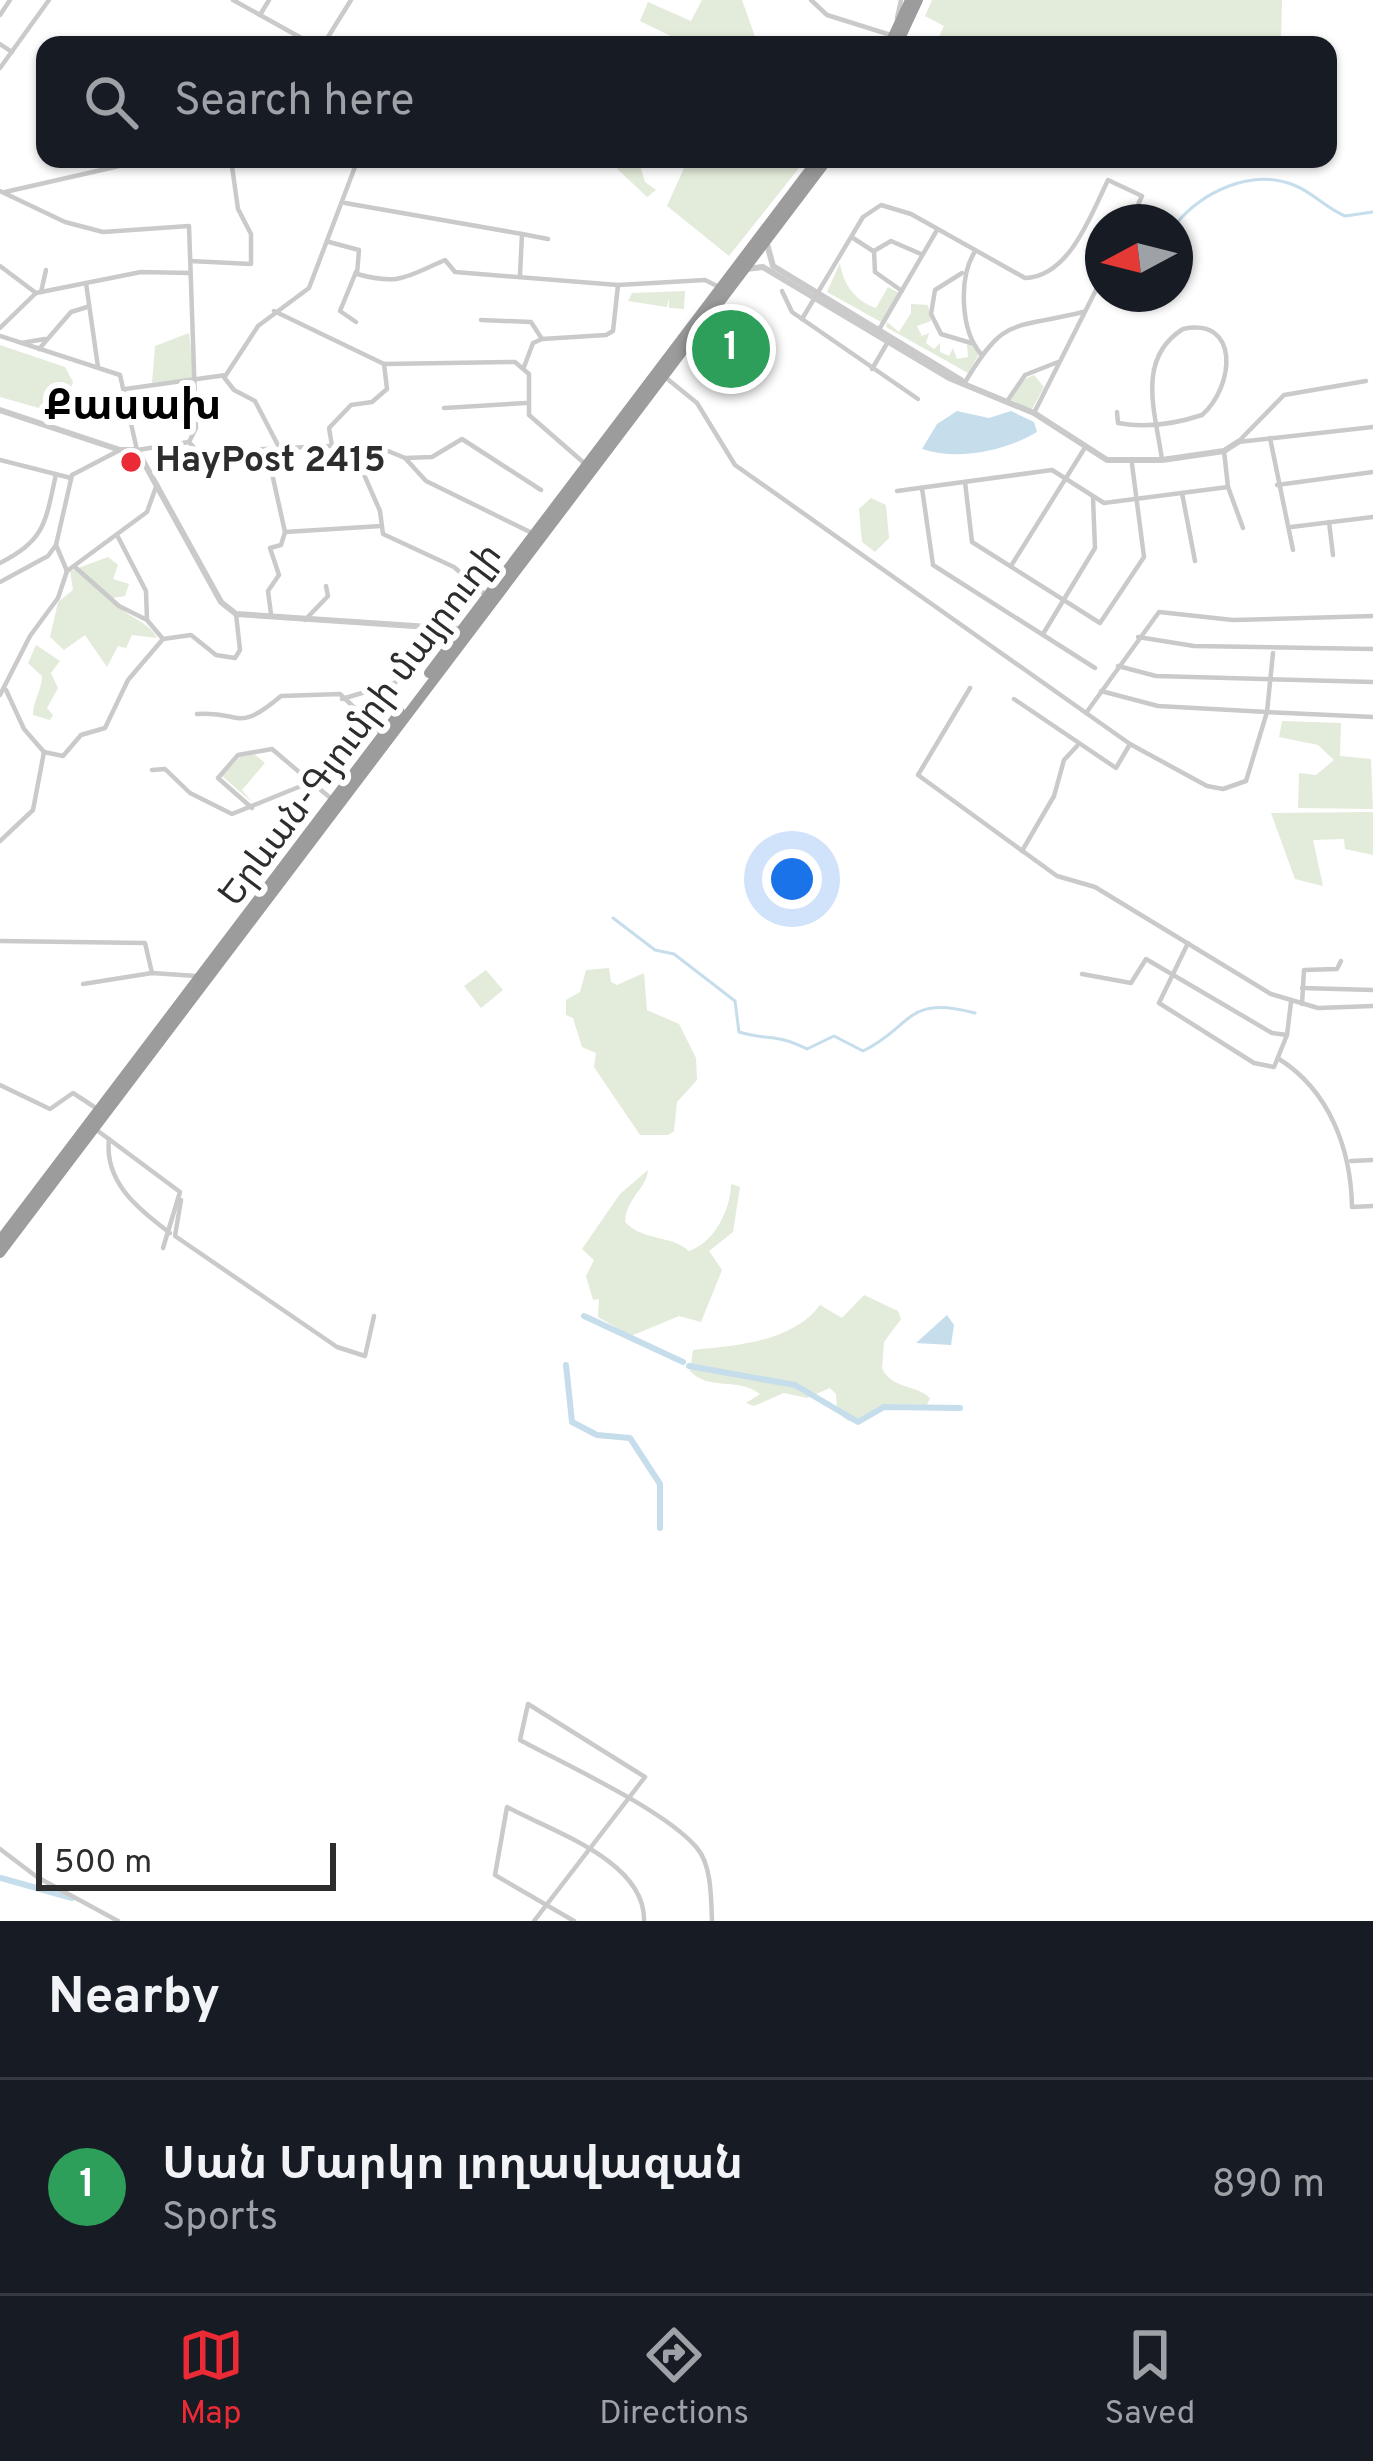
<!DOCTYPE html>
<meta charset="utf-8">
<style>
:root{--surface:#171b24;--page:#20242c;--text:#f1f3f6;--muted:#9ea1a6;--line:#363941;--accent:#ea2a35}
body{margin:0;font-family:Overpass,"Noto Sans Armenian",sans-serif;background:var(--page);color:var(--text)}
.compass{position:absolute;left:1085px;top:204px;width:108px;height:108px;border-radius:50%;background:var(--surface);box-shadow:0 3px 9px #0004;rotate:263deg}
.scale{position:absolute;left:36px;bottom:30px;width:300px;box-sizing:border-box;padding-left:12px;border:6px solid #2d2d2d;border-top:0;font-size:33px;line-height:42px;white-space:nowrap;color:#2d2d2d;-webkit-text-stroke:9px #fff;paint-order:stroke}
.you{position:absolute;left:792px;top:879px;width:42px;height:42px;margin:-30px;border:9px solid #fff;border-radius:50%;background:#1a73e8;box-shadow:0 0 0 18px #1a73e833}
.badge{display:grid;place-items:center;width:78px;height:78px;border-radius:50%;background:var(--accent);color:#fff;font-size:39px;font-weight:700}
.pin{position:absolute;translate:-50% -50%;border:6px solid #fff;box-shadow:0 3px 12px #0006}
.list{margin:0;padding:0;list-style:none}
h2{display:flex;justify-content:space-between;align-items:center;height:156px;margin:0;padding:0 48px;font-size:51px}
h2 small{font-size:39px;font-weight:400;color:var(--muted)}
.list li{display:grid;grid-template-columns:78px 1fr auto;gap:36px;align-items:center;box-sizing:border-box;height:216px;padding:0 48px;border-top:3px solid var(--line)}
.list b{display:block;font-size:45px;white-space:nowrap}
.list p{margin:0;font-size:39px;white-space:nowrap;color:var(--muted)}
.list em{font-size:39px;font-style:normal;color:var(--muted)}
.icon{flex:none;width:66px;height:66px;fill:none;stroke:currentColor;stroke-width:2;stroke-linecap:round;stroke-linejoin:round}
.map{position:relative;flex:none;width:1373px;height:1921px;overflow:hidden}
.search{position:absolute;background:var(--surface);box-shadow:0 3px 9px #0004;left:36px;right:36px;top:36px;height:132px;display:flex;align-items:center;gap:30px;box-sizing:border-box;padding:0 42px;border-radius:24px;color:var(--muted);font-size:45px}
.sheet{height:372px;background:var(--surface)}
nav{display:flex;justify-content:space-around;align-items:center;box-sizing:border-box;height:168px;border-top:3px solid var(--line);background:var(--surface);font-size:33px;color:var(--muted)}
nav a{display:grid;justify-items:center;gap:6px}
nav .on{color:var(--accent)}
.map>svg:first-child{display:block}
.green{fill:#e3ebda}
.water{fill:#c6ddec}
.lines{fill:none;stroke-linecap:round;stroke-linejoin:round}
.stream{stroke:#c6ddec;stroke-width:3}
.canal{stroke:#c6ddec;stroke-width:6}
.minor{stroke:#cacaca;stroke-width:4.5}
.tertiary{stroke:#cacaca;stroke-width:6}
.trunk{stroke:#9c9c9c;stroke-width:10}
.poi-dot{fill:#ea2a35;stroke:#fff;stroke-width:4.5}
.labels{text-anchor:middle;dominant-baseline:central;stroke-width:12;stroke-linejoin:round;paint-order:stroke}
.poi-label{font-size:36px;font-weight:bold;fill:#2d2d2d;stroke:#fff;text-anchor:start}
.street-label{font-size:36px;fill:#2d2d2d;stroke:#fff}
.quarter-label{font-size:42px;font-weight:bold;fill:#000;stroke:#fff}
</style>
<div class="map">
<svg width="1373" height="1921" viewBox="0 0 1373 1921">
<rect width="100%" height="100%" fill="#fff"/>
<g class="green">
<polygon points="702,0 742,0 758,45 689,45 640,21 648,2 691,21"/>
<polygon points="932,0 1282,0 1281,45 956,45 939,37 944,26 925,16"/>
<polygon points="638,159 645,182 656,190 647,197 608,160"/>
<polygon points="688,159 806,159 729,256 667,206"/>
<path d="M840 263C843 284 855 301 876 308L888 287 899 293 881 322 827 292Z"/>
<polygon points="685,291 684,309 669,308 669,298 667,307 628,301 632,293"/>
<polygon points="911,304 928,305 931,321 917,326 922,336 929,333 926,343 934,349 940,343 940,352 949,356 953,348 957,359 968,357 967,344 971,344 979,354 968,373 886,327 887,322 899,332 911,313"/>
<polygon points="189,333 194,378 152,383 155,346"/>
<polygon points="0,345 65,367 73,382 66,402 46,410 0,397"/>
<polygon points="1034,375 1044,387 1032,409 1011,400 1023,380"/>
<polygon points="871,498 886,505 889,538 875,552 862,542 859,509"/>
<path d="M108 557 118 565 113 579 129 584 125 596 113 598C122 618 147 618 157 638L132 635 126 648 118 646 107 667 85 635 64 650 50 637 58 602 73 590 70 571Z"/>
<path d="M36 645 60 661 51 673 58 688 47 708 53 715 50 720 33 715C33 700 42 690 42 676L28 663Z"/>
<polygon points="1282,721 1341,723 1340,756 1371,759 1373,809 1298,808 1299,773 1316,775 1334,760 1318,745 1279,737"/>
<polygon points="253,753 265,763 242,790 252,802 222,776 241,756"/>
<polygon points="1373,812 1373,855 1345,849 1344,839 1313,840 1323,886 1295,879 1271,813"/>
<polygon points="609,968 611,982 617,985 644,973 647,1010 679,1024 696,1058 697,1080 677,1102 674,1131 668,1135 640,1135 594,1067 596,1053 582,1047 573,1018 566,1015 566,1000 580,992 586,970"/>
<polygon points="486,970 503,990 481,1008 464,986"/>
<path d="M648 1170C646 1190 627 1196 625 1222 645 1242 669 1234 689 1251 714 1243 731 1209 731 1184L740 1187 733 1232 709 1251 722 1270 701 1322 679 1316 631 1336 598 1317 599 1299 593 1300 586 1276 594 1260 582 1249 620 1194Z"/>
<path d="M864 1295 898 1311 901 1319 884 1342 882 1368C891 1389 915 1384 930 1398L927 1405 884 1404 865 1419 848 1421 837 1412 836 1394 830 1388 807 1398 784 1393 754 1406 746 1403 760 1394C739 1377 708 1391 690 1371L693 1350C735 1346 793 1342 820 1305L842 1318Z"/>
</g>
<g class="water">
<path d="M957 411 989 418 1011 411 1034 422 1037 432C1005 451 958 461 922 449L937 424Z"/>
<polygon points="947,1315 954,1325 951,1345 916,1343"/>
</g>
<g class="lines">
<g class="stream">
<path d="M1175 225C1202 192 1252 167 1296 186 1313 193 1326 208 1345 216L1373 212"/>
<path d="M613 918 655 950 674 954 735 1001 739 1032C769 1041 775 1033 807 1049L834 1036 863 1051C913 1027 905 994 975 1013"/>
</g>
<g class="canal">
<polyline points="584,1316 683,1362"/>
<polyline points="566,1365 572,1422 597,1435 630,1438 660,1484 660,1528"/>
<polyline points="689,1366 795,1385 858,1422 884,1407 960,1408"/>
<polyline points="1,1878 72,1898"/>
</g>
<g class="minor">
<polyline points="233,0 314,45"/>
<polyline points="811,0 827,15 894,36"/>
<polyline points="0,15 10,0"/>
<polyline points="260,15 269,0"/>
<polyline points="897,18 901,0"/>
<polyline points="0,44 12,52"/>
<polyline points="323,45 351,0"/>
<polyline points="0,68 49,0"/>
<polyline points="0,191 65,222 103,232 189,226 196,428 189,442"/>
<polyline points="5,192 150,159"/>
<polyline points="345,203 522,234 520,275"/>
<polyline points="522,234 548,239"/>
<polyline points="853,238 873,251"/>
<path d="M329 242 359 250 357 274C400 286 408 276 445 260L455 272 618 285 705 280 721 288"/>
<path d="M974 253C959 278 960 330 981 354"/>
<polyline points="190,261 251,264 251,234 238,209 231,159"/>
<polyline points="0,266 36,293"/>
<polyline points="356,272 340,311 356,322"/>
<polyline points="962,273 935,290 931,314 941,334 971,343"/>
<polyline points="86,283 98,367"/>
<polyline points="782,291 792,312 918,399"/>
<polyline points="902,291 875,272 874,251 891,241 921,254"/>
<polyline points="41,292 46,270"/>
<polyline points="36,293 141,272 190,273"/>
<polyline points="274,311 384,364 515,362 529,374 529,415 583,462"/>
<path d="M802 319 863 217 881 205 911 214 1025 278C1069 277 1091 215 1108 180L1142 196 1130 222"/>
<polyline points="481,320 531,322 542,339 606,335 613,331 618,285"/>
<polyline points="0,328 36,293"/>
<polyline points="880,328 937,230"/>
<polyline points="0,336 120,375 137,450 189,442 198,452 351,445 380,511 383,534 454,567 488,597"/>
<polyline points="21,343 45,339"/>
<polyline points="39,349 71,312 87,307"/>
<polyline points="524,367 533,343 542,339"/>
<polyline points="872,369 889,340"/>
<polyline points="223,376 234,390 255,401 280,449"/>
<polyline points="665,377 697,403 735,465 1130,744 1207,786 1223,789 1246,781 1267,712 1373,717"/>
<path d="M964 384C1005 315 1010 330 1083 312"/>
<polyline points="125,389 226,375 258,326 309,288 358,159"/>
<polyline points="1008,400 1025,375 1058,362"/>
<polyline points="444,408 526,403"/>
<path d="M1117 412 1118 423C1145 428 1175 424 1202 415 1234 387 1241 317 1183 329 1135 359 1156 414 1162 460"/>
<polyline points="1034,413 1103,276"/>
<polyline points="1270,438 1293,550"/>
<polyline points="1238,442 1284,395 1366,381"/>
<polyline points="1238,442 1373,427"/>
<polyline points="352,445 371,444 405,458 426,481 530,532"/>
<polyline points="332,446 329,428 351,405 372,402 387,389 384,364"/>
<polyline points="267,451 285,532 281,545 270,548 279,575 268,591 271,614"/>
<polyline points="1224,451 1228,487 1243,528"/>
<polyline points="405,458 432,457 462,439 541,490"/>
<polyline points="0,460 71,478"/>
<polyline points="965,482 972,542 1100,623 1144,557 1132,464"/>
<polyline points="1277,485 1373,472"/>
<polyline points="922,488 933,565 1095,668"/>
<polyline points="897,491 1052,470 1104,503 1228,487"/>
<polyline points="1182,493 1195,561"/>
<polyline points="1329,522 1333,555"/>
<polyline points="1291,527 1373,517"/>
<polyline points="285,532 381,526"/>
<polyline points="118,537 146,591 147,620 163,639 191,635 216,655 235,658 240,650 236,614"/>
<path d="M0 563C44 540 45 526 56 474"/>
<polyline points="1011,566 1086,446"/>
<polyline points="75,567 119,606 147,620"/>
<polyline points="67,571 56,545 72,475 120,450"/>
<polyline points="67,571 147,512 157,484"/>
<polyline points="0,582 48,556 56,545"/>
<polyline points="305,620 328,596 326,586"/>
<polyline points="1043,634 1095,548 1093,498"/>
<polyline points="1138,637 1194,646 1373,649"/>
<polyline points="1118,666 1156,676 1373,682"/>
<polyline points="970,688 918,775 1057,876 1095,887 1271,994 1318,1008 1373,1006"/>
<polyline points="6,690 24,729 44,752 63,756 81,735 105,728 128,680 163,639"/>
<polyline points="1101,691 1158,706 1267,712 1273,653"/>
<polyline points="0,695 30,636 58,598 67,571"/>
<polyline points="342,699 395,683 432,631"/>
<polyline points="1014,699 1116,768 1130,744"/>
<polyline points="1086,713 1159,612 1233,620 1373,616"/>
<path d="M197 714C242 710 235 735 281 696L340 694 381 733"/>
<polyline points="152,770 165,769 190,793 232,814 311,782 333,800"/>
<polyline points="252,808 218,778 238,755 272,749 311,782"/>
<polyline points="0,841 33,810 44,752"/>
<polyline points="1022,851 1054,796 1064,760 1077,746"/>
<polyline points="0,941 145,943 152,973"/>
<polyline points="1188,943 1159,1003 1254,1063 1274,1067 1287,1035 1291,1002"/>
<polyline points="1082,974 1131,983 1146,959 1272,1033 1287,1035"/>
<polyline points="83,984 152,973 196,976"/>
<polyline points="1302,988 1373,990"/>
<polyline points="1302,1004 1304,970 1337,969 1341,961"/>
<path d="M1279 1059C1330 1091 1351 1150 1352 1207L1373 1206"/>
<polyline points="0,1085 50,1109 73,1093 99,1110"/>
<polyline points="94,1128 180,1192 163,1248"/>
<path d="M109 1139C104 1182 138 1209 170 1233"/>
<polyline points="1351,1161 1373,1160"/>
<polyline points="181,1200 175,1236 337,1347 365,1356 374,1316"/>
<polyline points="0,1849 37,1877 118,1921"/>
<path d="M534 1921 645 1777 528 1704 520 1740C566 1765 665 1810 697 1848 712 1866 711 1899 712 1921"/>
<path d="M574 1921 495 1875 507 1807C551 1831 646 1861 644 1921"/>
</g>
<g class="tertiary">
<polyline points="767,244 773,266 961,380"/>
<polyline points="746,269 763,267 949,378 1034,413 1107,460 1162,460 1224,451 1238,442"/>
<polyline points="0,410 120,450 137,450 221,602 236,614 459,629"/>
</g>
<g class="trunk">
<polyline points="889,45 910,0"/>
<polyline points="897,45 918,0"/>
<polyline points="429,673 818,159"/>
<polyline points="0,1240 400,712"/>
<polyline points="0,1253 828,159"/>
</g>
</g>
<circle class="poi-dot" cx="131" cy="462" r="12"/>
<g class="labels">
<g class="poi-label">
<text x="155" y="462">HayPost 2415</text>
</g>
<g class="street-label">
<text transform="translate(362 726) rotate(-53)">Երևան-Գյումրի մայրուղի</text>
</g>
<g class="quarter-label">
<text x="133" y="408">Քասախ</text>
</g>
</g>
</svg>
<svg class="compass" viewBox="-18 -18 36 36"><path d="M0-13l5 13h-10z" fill="#e53935"/><path d="M0 13l5-13h-10z" fill="#9ea1a6"/></svg>
<div class="scale">500 m</div>
<div class="you"></div>
<div class="pin badge" style="left:731px;top:349px;background:#2e9e5b">1</div>
<div class="search"><svg class="icon" aria-label="search" viewBox="0 0 24 24"><circle cx="10" cy="10" r="6"/><path d="M15 15l6 6"/></svg>Search here</div>
</div>
<section class="sheet">
<h2>Nearby<small></small></h2>
<ul class="list">
<li><span class="badge" style="background:#2e9e5b">1</span><div><b>Սան Մարկո լողավազան</b><p>Sports</p></div><em>890 m</em></li>
</ul>
</section>
<nav>
<a class="on"><svg class="icon" aria-label="map" viewBox="0 0 24 24"><path d="M3 6l6-2 6 2 6-2v14l-6 2-6-2-6 2zM9 4v14M15 6v14"/></svg>Map</a>
<a><svg class="icon" aria-label="directions" viewBox="0 0 24 24"><path d="M12 3l9 9-9 9-9-9zM9 14v-3h6M13 9l2 2-2 2"/></svg>Directions</a>
<a><svg class="icon" aria-label="saved" viewBox="0 0 24 24"><path d="M7 4h10v16l-5-4-5 4z"/></svg>Saved</a>
</nav>
